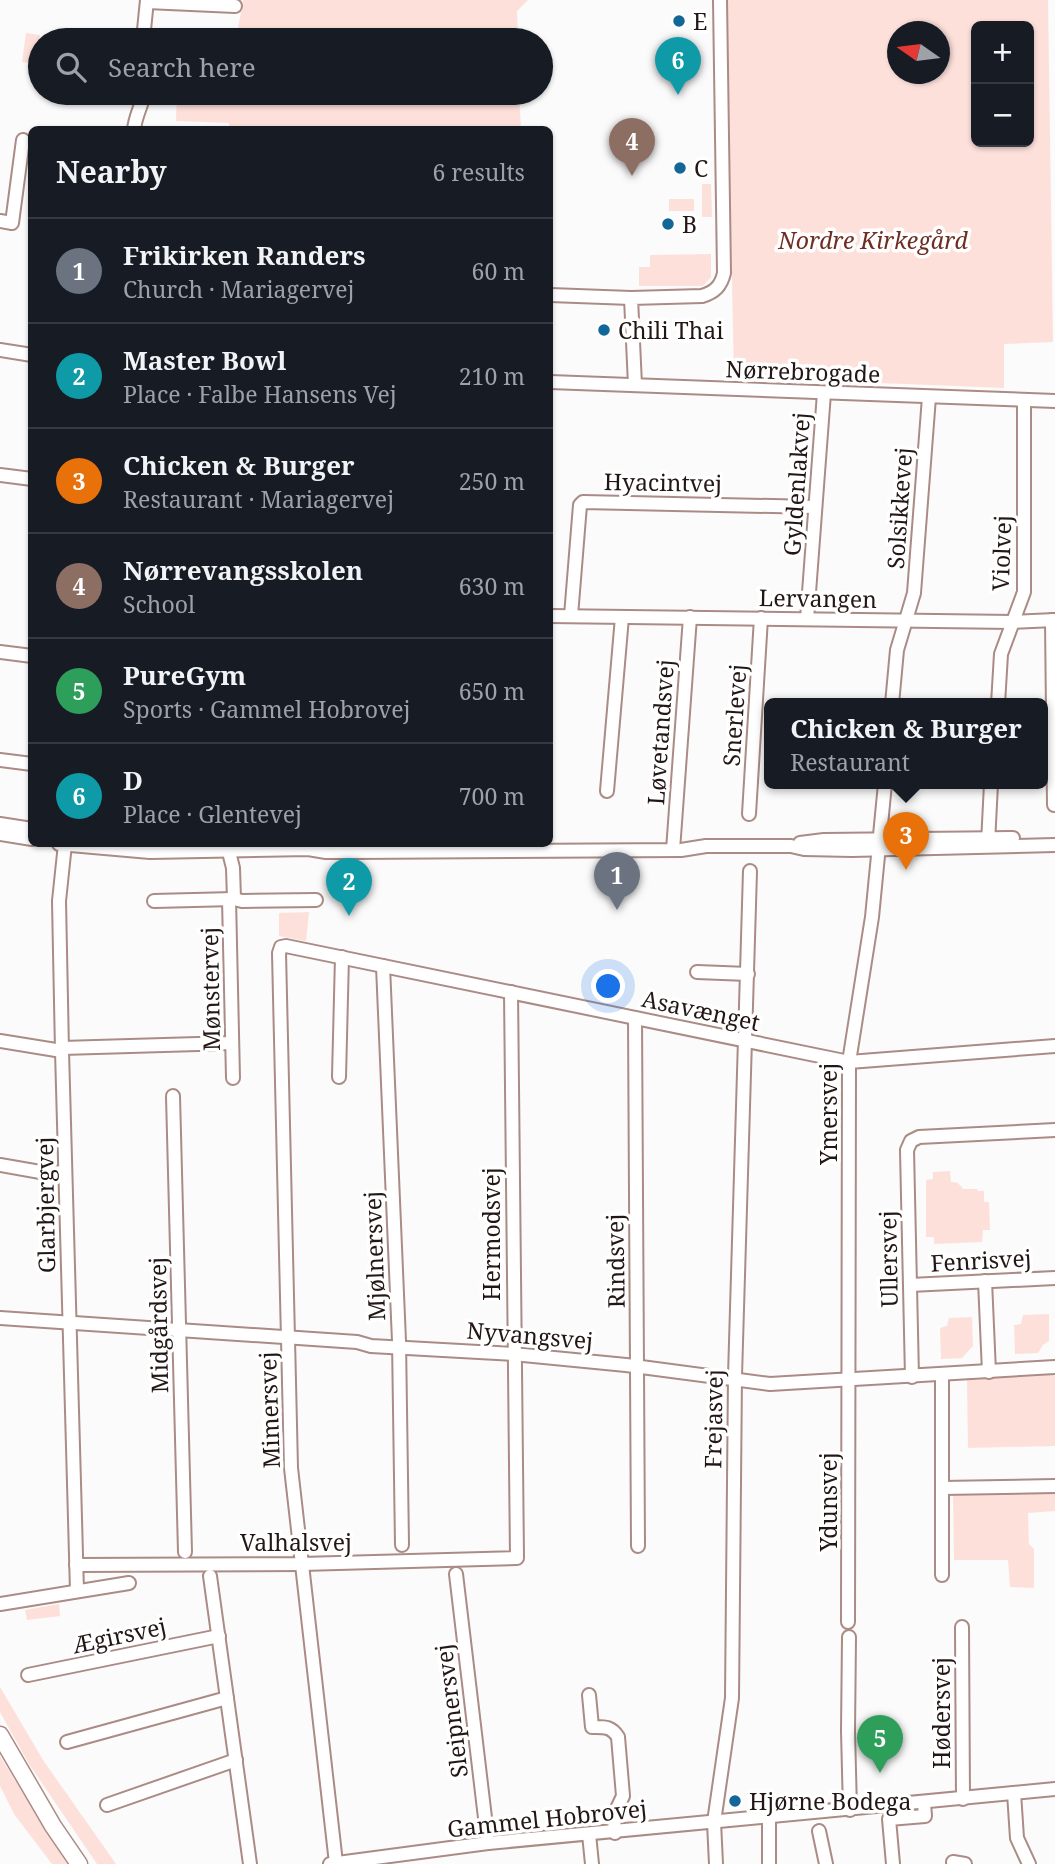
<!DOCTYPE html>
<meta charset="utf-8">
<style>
:root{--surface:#171b24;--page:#20242c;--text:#f1f3f6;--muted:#9ea1a6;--line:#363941;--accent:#ea580c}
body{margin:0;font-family:"Noto Serif",serif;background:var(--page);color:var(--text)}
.controls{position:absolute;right:21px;top:21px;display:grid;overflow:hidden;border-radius:10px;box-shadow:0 2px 5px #0004}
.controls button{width:63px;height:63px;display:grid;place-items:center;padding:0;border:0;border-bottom:2px solid var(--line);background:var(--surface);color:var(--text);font:35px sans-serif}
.compass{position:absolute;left:887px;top:21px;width:63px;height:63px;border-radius:50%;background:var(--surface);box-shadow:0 2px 5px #0004;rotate:284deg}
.you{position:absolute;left:609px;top:987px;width:24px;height:24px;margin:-18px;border:5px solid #fff;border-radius:50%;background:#1a73e8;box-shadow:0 0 0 10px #1a73e833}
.badge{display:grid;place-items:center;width:46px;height:46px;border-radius:50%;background:var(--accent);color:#fff;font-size:23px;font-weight:700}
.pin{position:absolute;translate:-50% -58px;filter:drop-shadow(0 2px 4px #0008)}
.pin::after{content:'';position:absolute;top:37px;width:24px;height:21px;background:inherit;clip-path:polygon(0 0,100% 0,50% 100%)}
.popup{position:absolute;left:764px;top:698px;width:284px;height:91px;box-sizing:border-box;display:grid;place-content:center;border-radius:10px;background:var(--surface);filter:drop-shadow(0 2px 5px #0005);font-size:23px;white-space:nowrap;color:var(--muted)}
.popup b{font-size:26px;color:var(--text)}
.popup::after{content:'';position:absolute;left:50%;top:100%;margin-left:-14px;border:14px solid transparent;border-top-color:var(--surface)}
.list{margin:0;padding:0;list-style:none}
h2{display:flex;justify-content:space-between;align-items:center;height:91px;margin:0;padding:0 28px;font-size:30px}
h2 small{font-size:23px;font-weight:400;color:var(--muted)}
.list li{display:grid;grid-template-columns:46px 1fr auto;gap:21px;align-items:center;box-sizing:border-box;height:105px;padding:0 28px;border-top:2px solid var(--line)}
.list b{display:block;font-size:26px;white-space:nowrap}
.list p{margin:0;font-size:23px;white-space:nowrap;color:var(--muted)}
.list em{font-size:23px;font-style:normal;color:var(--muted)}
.icon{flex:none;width:38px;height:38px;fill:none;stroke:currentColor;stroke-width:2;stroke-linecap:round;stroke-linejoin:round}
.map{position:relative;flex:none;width:1055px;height:1864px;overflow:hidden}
.search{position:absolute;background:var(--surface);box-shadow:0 2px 5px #0004;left:28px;top:28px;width:525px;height:77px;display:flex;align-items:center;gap:18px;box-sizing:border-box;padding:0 24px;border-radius:38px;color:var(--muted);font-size:26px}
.panel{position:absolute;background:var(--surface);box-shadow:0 2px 5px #0004;left:28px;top:126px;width:525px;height:721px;border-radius:10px}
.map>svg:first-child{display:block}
.green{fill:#fee0db;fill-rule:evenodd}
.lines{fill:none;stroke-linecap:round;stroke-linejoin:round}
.minor-casing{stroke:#ab8b85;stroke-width:16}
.major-casing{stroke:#ab8b85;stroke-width:19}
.minor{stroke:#fff;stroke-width:12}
.major{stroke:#fff;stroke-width:16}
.poi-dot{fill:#126798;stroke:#fff;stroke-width:2.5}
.labels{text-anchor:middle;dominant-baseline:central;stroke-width:7;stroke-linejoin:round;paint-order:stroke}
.poi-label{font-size:23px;fill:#231715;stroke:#fff;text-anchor:start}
.park-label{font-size:23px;font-style:italic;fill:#6f2e24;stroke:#fff}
.street-label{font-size:23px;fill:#231715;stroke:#fff}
</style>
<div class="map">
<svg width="1055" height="1864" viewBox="0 0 1055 1864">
<rect width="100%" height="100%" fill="#fafbfa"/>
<g class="green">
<polygon points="243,0 528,0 517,11 518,40 236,40"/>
<path d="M726 0H1048L1053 342 1004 344V388L734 377ZM976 26H1029V142H976ZM898 32H940V74H898Z"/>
<polygon points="26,33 40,35 36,64 22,62"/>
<polygon points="177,93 519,93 521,129 229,129 229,123 176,121"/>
<polygon points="702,184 711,184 712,217 702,217"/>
<rect x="669" y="199" width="25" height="12"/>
<polygon points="711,254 711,277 703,286 639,286 639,267 650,267 650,255"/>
<polygon points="309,912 306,941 279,936 279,913"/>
<polygon points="950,1171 951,1182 958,1183 963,1189 977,1189 978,1191 984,1191 984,1202 989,1202 990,1230 983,1230 982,1242 934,1244 934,1237 926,1237 926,1180 933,1179 933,1172"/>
<polygon points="1049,1314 1049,1341 1043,1345 1038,1353 1015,1354 1014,1325 1021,1324 1023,1315"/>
<polygon points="972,1317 973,1346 962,1358 941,1359 940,1328 947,1326 949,1318"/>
<polygon points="1053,1374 1055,1376 1055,1446 968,1448 967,1380"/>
<polygon points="1055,1490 1055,1511 1028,1513 1029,1544 1034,1549 1034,1588 1010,1587 1008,1560 954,1560 953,1492"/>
<polygon points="59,1604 60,1616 27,1620 25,1610"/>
<polygon points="0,1687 43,1760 116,1864 97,1864 29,1764 0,1712"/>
<polygon points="0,1756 67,1864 52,1864 14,1814 0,1786"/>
</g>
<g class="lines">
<defs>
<g id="minor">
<polyline points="147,2 235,6"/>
<polyline points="143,40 147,0"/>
<path d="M134 130C135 116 142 106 144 93"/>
<polyline points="0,221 12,223 23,140"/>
<polyline points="550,295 631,298"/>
<polyline points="0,350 32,355"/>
<polyline points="550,382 1055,401"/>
<path d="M635 385 631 298 702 296C715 292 721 286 724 273L720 0"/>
<polyline points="0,475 32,479"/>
<polyline points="550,616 1013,622 1055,620"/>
<polyline points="571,616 580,505 583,502 815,507"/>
<polyline points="807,619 824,393"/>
<polyline points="1052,620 1054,805"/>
<polyline points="0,652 32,656"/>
<polyline points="892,704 897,650 914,593 929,397"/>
<polyline points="998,704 1001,654 1024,592 1024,401"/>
<polyline points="0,760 32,764"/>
<polyline points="607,791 622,617"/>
<polyline points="749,814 761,618"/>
<polyline points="0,824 32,829"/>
<polyline points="0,834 32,839"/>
<polyline points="800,843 824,840 1013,838"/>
<polyline points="988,843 991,784"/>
<polyline points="59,844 150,852 308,849 326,852 352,852 681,850 706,846 791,846 804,849 852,850 1055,845"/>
<polyline points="65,844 59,901 62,1051 77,1591"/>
<polyline points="177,844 199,847"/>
<polyline points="673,850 690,617"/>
<polyline points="230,856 233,868 234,899"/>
<polyline points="229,899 233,1078"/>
<polyline points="154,901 234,899 242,901 316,900"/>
<polyline points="383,966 399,1341 402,1545"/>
<polyline points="697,972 748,974"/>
<polyline points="635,1018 638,1546"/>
<polyline points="0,1041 62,1051"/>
<polyline points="62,1048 232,1043"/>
<polyline points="339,1077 342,957"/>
<polyline points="173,1096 185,1552"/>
<polyline points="0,1165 46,1173 65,1172"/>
<polyline points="985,1281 989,1372"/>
<polyline points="910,1285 1055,1278"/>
<polyline points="0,1318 357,1342 371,1346 513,1354 626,1365 770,1384 1055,1367"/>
<polyline points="942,1375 942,1575"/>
<polyline points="912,1377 907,1150 911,1141 919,1137 1055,1130"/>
<polyline points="942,1488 1055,1486"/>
<polyline points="76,1565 302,1564 517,1558 511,992"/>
<polyline points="456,1574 488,1843"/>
<polyline points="210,1576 250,1864"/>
<polyline points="0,1604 129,1583"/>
<polyline points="848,1622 849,1062 872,917 885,784"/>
<polyline points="962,1627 963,1799"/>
<polyline points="849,1637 848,1731 850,1810"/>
<polyline points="28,1675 219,1636"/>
<path d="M589 1695 592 1727C604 1727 611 1726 618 1737L623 1796 614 1815 615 1833"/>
<polyline points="67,1742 227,1698"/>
<polyline points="1014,1793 1017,1838 1029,1864"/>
<polyline points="107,1805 236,1760"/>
<polyline points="819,1831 826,1864"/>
<polyline points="589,1834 592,1864"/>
<polyline points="953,1862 965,1864"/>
<polyline points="336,1863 291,1468 279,953 281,947 286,946 849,1062 1055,1046"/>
<polyline points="330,1864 488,1843 1055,1789"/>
<polyline points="716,1864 714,1822 732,1698 735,1376 750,871"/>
<polyline points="769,1864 769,1817"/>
<polyline points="893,1864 889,1819 925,1816 924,1803"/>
</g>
<polyline id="major" points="0,1735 53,1826 79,1864"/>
</defs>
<use href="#minor" class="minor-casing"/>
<use href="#major" class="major-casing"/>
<use href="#minor" class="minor"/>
<use href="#major" class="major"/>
</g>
<g class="poi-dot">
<circle cx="679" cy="21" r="7"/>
<circle cx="680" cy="168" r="7"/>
<circle cx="668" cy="224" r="7"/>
<circle cx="604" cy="330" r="7"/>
<circle cx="735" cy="1801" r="7"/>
</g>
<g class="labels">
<g class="poi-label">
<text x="693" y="21">E</text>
<text x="694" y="168">C</text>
<text x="682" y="224">B</text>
<text x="618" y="330">Chili Thai</text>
<text x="749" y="1801">Hjørne Bodega</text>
</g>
<g class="park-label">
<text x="873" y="240">Nordre Kirkegård</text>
</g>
<g class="street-label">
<text transform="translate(803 371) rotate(2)">Nørrebrogade</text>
<text transform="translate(663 482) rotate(1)">Hyacintvej</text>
<text transform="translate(796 484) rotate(-86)">Gyldenlakvej</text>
<text transform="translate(899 508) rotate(-86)">Solsikkevej</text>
<text transform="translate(1001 553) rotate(-88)">Violvej</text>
<text transform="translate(818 598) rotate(1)">Lervangen</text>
<text transform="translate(734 715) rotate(-86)">Snerlevej</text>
<text transform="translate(660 732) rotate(-86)">Løvetandsvej</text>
<text transform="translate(210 989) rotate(-91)">Mønstervej</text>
<text transform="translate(701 1010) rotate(12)">Asavænget</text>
<text transform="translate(828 1114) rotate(-90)">Ymersvej</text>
<text transform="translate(45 1205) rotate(-91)">Glarbjergvej</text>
<text transform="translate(491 1234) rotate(-90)">Hermodsvej</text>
<text transform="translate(374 1256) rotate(-92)">Mjølnersvej</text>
<text transform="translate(888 1259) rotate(-91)">Ullersvej</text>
<text transform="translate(981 1260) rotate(-3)">Fenrisvej</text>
<text transform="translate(615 1261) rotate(-91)">Rindsvej</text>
<text transform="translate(158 1325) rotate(-91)">Midgårdsvej</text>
<text transform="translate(530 1335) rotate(5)">Nyvangsvej</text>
<text transform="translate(269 1410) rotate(-92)">Mimersvej</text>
<text transform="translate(713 1419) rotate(-89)">Frejasvej</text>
<text transform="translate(828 1502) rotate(-90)">Ydunsvej</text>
<text x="296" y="1542">Valhalsvej</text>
<text transform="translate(119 1635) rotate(-12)">Ægirsvej</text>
<text transform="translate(451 1711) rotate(-97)">Sleipnersvej</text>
<text transform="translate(941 1713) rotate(-90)">Hødersvej</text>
<text transform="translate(547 1818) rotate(-6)">Gammel Hobrovej</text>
</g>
</g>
</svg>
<div class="controls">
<button>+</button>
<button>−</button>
</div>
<svg class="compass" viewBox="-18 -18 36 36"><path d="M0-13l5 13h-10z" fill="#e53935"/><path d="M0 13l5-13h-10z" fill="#9ea1a6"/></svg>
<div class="you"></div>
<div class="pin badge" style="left:617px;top:910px;background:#6b7280">1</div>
<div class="pin badge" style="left:349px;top:916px;background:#0f9aa8">2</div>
<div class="pin badge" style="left:906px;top:870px;background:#e8710a">3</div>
<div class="popup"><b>Chicken &amp; Burger</b>Restaurant</div>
<div class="pin badge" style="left:632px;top:176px;background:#8d6e63">4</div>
<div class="pin badge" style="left:880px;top:1773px;background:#2e9e5b">5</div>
<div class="pin badge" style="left:678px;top:95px;background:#0f9aa8">6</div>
<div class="search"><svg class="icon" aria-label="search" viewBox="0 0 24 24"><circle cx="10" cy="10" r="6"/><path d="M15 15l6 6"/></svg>Search here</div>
<section class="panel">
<h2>Nearby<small>6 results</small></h2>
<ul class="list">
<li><span class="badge" style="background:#6b7280">1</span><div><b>Frikirken Randers</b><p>Church · Mariagervej</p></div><em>60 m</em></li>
<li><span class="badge" style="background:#0f9aa8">2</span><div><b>Master Bowl</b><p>Place · Falbe Hansens Vej</p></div><em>210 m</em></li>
<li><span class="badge" style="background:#e8710a">3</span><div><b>Chicken &amp; Burger</b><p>Restaurant · Mariagervej</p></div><em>250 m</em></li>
<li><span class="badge" style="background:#8d6e63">4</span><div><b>Nørrevangsskolen</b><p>School</p></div><em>630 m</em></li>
<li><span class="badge" style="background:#2e9e5b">5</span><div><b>PureGym</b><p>Sports · Gammel Hobrovej</p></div><em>650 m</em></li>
<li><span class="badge" style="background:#0f9aa8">6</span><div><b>D</b><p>Place · Glentevej</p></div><em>700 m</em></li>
</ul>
</section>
</div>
